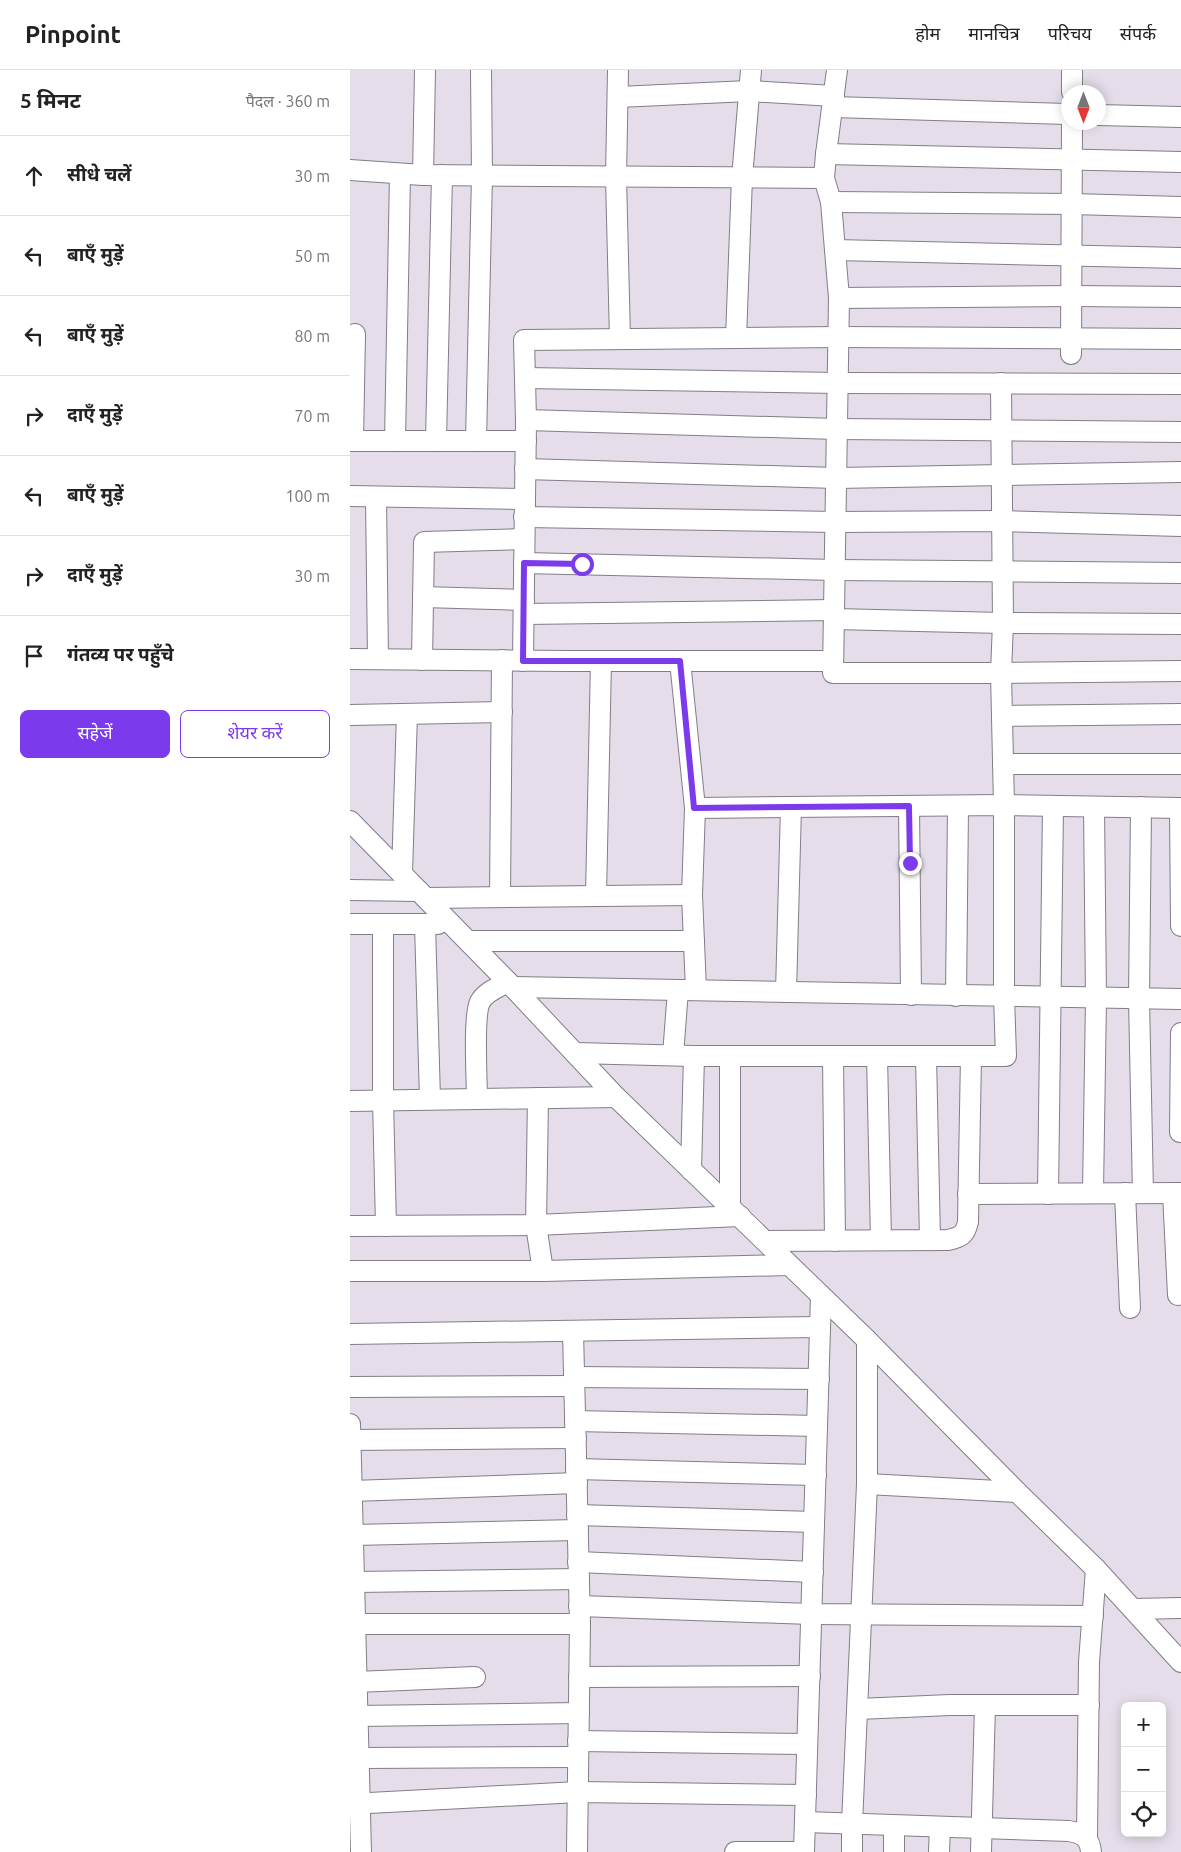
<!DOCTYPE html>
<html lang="hi">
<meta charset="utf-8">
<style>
:root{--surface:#fff;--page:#f2f2f2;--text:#222;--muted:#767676;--line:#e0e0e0;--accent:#7c3aed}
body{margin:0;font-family:Ubuntu,"Noto Sans Devanagari",sans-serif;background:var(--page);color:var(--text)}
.controls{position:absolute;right:15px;bottom:15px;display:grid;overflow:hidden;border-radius:8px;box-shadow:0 2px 12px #0003}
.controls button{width:45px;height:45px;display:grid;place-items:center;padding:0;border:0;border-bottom:1px solid var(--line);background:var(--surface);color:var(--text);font:25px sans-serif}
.compass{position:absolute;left:711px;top:15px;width:45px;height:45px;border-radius:50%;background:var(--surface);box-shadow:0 2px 12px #0003;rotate:180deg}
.stop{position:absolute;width:15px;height:15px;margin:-11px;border:4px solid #7c3aed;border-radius:50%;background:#fff}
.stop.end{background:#7c3aed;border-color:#fff;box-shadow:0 1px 5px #0008}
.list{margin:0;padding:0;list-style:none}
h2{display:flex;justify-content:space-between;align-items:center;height:65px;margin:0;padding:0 20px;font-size:21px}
h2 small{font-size:16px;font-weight:400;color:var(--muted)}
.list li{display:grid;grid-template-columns:32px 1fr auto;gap:15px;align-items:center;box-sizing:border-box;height:80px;padding:0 20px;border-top:1px solid var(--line)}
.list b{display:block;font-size:19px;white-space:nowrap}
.list em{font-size:16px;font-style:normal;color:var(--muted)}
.actions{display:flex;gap:10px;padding:15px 20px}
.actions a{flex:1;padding:11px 0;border:1px solid var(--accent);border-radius:8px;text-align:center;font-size:18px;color:var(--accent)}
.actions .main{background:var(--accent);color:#fff}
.icon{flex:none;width:28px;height:28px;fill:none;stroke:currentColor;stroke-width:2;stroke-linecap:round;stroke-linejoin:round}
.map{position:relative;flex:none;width:831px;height:1782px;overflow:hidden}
header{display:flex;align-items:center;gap:30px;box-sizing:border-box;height:70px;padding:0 25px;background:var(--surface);border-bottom:1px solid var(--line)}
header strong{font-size:24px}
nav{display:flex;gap:28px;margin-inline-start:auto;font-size:18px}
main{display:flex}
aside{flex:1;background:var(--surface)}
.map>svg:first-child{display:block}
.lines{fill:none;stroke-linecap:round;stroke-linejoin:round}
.minor-casing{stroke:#837d87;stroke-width:22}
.minor{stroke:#fff;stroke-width:20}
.route{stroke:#7c3aed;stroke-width:6}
</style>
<header>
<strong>Pinpoint</strong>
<nav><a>होम</a><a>मानचित्र</a><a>परिचय</a><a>संपर्क</a></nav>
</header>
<main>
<aside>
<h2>5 मिनट<small>पैदल · 360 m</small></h2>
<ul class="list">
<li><svg class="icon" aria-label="ahead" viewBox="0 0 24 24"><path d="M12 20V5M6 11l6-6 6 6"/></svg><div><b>सीधे चलें</b></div><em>30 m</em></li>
<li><svg class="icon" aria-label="left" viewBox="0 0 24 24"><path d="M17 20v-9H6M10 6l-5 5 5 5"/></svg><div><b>बाएँ मुड़ें</b></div><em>50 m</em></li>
<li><svg class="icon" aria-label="left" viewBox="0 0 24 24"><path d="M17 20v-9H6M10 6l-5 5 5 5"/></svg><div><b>बाएँ मुड़ें</b></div><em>80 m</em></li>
<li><svg class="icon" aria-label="right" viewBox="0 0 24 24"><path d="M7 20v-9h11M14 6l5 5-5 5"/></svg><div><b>दाएँ मुड़ें</b></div><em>70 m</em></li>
<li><svg class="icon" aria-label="left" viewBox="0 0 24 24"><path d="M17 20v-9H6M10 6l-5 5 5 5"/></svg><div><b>बाएँ मुड़ें</b></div><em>100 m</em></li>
<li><svg class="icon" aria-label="right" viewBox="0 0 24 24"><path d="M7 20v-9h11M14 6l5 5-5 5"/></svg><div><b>दाएँ मुड़ें</b></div><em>30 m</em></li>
<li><svg class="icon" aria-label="arrive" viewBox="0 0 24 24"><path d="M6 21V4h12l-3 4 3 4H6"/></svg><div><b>गंतव्य पर पहुँचे</b></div></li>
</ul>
<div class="actions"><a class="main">सहेजें</a><a>शेयर करें</a></div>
</aside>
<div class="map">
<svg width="831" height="1782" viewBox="0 0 831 1782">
<rect width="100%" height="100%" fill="#e5deea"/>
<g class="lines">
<defs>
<g id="minor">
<polyline points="268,0 266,107 270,269"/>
<polyline points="487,0 476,84 474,108 481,132 489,228 483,603 651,603 831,601"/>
<polyline points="722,0 722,22"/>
<polyline points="268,27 399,21 484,26"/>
<polyline points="483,37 718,44"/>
<polyline points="748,45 831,47"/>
<polyline points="476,84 831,92"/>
<polyline points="0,100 73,105 474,108"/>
<polyline points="73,105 75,0"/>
<polyline points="481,132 722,134 831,137"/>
<polyline points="485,180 831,188"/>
<polyline points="489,228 722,226 831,227"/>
<polyline points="386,268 392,108 401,0"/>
<polyline points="721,284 722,52"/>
<polyline points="175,308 488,313 831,314"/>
<polyline points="176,350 487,359 831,362"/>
<polyline points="0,371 176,371"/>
<polyline points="3,371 5,264"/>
<polyline points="45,371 50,104"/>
<polyline points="86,371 92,105"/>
<polyline points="126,371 132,106 131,0"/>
<polyline points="175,399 486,408 831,402"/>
<polyline points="0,426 174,429"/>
<polyline points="26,427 28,589"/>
<polyline points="174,447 486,452 652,451 831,456"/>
<polyline points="174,493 485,500 831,503"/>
<polyline points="73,527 174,530"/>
<polyline points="174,544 484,540"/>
<polyline points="484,549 653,553 831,554"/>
<polyline points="0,589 217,591 483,591"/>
<polyline points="72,590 74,472 174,469"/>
<polyline points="173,591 176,350 174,270 489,267 831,269"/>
<polyline points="330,591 345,738 342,825 346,920"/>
<polyline points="0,645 152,642"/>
<polyline points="652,646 831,644"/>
<polyline points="653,694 831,694"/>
<polyline points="559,736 561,925"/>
<polyline points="791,737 789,929 793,1123"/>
<polyline points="345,738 654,735 831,738"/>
<polyline points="830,738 831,856"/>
<polyline points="0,751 158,912 266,1027 517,1270 667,1422 746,1499 831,1592"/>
<polyline points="52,803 57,644"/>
<polyline points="0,820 69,821"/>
<polyline points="246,826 251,591"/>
<polyline points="150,827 152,590"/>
<polyline points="76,828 342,825"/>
<polyline points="0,854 88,854"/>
<polyline points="33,854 33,1030 36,1156"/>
<polyline points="75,854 80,1029"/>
<polyline points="119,871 344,871"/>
<polyline points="163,917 831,929"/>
<polyline points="436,922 441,737"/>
<polyline points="606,926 608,736"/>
<polyline points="225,983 344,986 656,986 654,926 654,735 651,603 653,553 651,313"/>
<polyline points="323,985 328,920"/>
<polyline points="483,986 485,1171"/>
<polyline points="527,986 531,1170"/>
<polyline points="576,986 580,1170"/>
<polyline points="188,1028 186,1155 193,1201"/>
<path d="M127 1029C127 1010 123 946 130 932 135 922 149 917 158 912"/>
<polyline points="0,1031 266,1027"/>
<polyline points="830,1062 831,963"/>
<polyline points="341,1100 344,986"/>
<polyline points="743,1122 746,928 744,737"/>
<polyline points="775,1123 780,1238"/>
<polyline points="823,1123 828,1225"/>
<polyline points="618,1124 831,1123"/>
<polyline points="698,1124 703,736"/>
<polyline points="380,1137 380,986"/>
<polyline points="0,1156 186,1155 390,1146"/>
<path d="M415 1171 598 1170C611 1167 615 1165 618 1152L621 986"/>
<polyline points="0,1201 193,1201 439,1195"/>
<polyline points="223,1261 230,1554 227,1782"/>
<polyline points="0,1264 470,1257"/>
<polyline points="224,1307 469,1309"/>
<polyline points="0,1317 224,1316"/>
<polyline points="225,1351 467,1356"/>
<polyline points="0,1354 11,1782"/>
<polyline points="0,1370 226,1368"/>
<polyline points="226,1399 466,1405"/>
<polyline points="517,1414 667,1422"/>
<polyline points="2,1421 227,1413"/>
<polyline points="227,1445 464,1452"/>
<polyline points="3,1465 228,1460"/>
<polyline points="228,1492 463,1502"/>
<polyline points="4,1512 229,1509"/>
<polyline points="229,1536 461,1544 743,1546"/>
<polyline points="783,1539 831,1538"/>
<polyline points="5,1554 230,1554"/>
<polyline points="229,1607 460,1606"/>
<polyline points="6,1612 125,1607"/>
<polyline points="508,1639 600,1635 739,1635"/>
<polyline points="7,1646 229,1643"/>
<polyline points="228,1671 457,1674"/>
<polyline points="8,1688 228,1687"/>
<polyline points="0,1734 228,1722 456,1725"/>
<path d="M455 1752 719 1761C732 1763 740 1768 741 1782"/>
<polyline points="737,1768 739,1592 746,1499"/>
<polyline points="385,1782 454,1782"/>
<polyline points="454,1782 471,1226"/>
<polyline points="502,1782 502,1754 517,1414 517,1270"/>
<polyline points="544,1782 544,1756"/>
<polyline points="589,1782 590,1757"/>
<polyline points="631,1782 635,1635"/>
</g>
</defs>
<use href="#minor" class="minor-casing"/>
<use href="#minor" class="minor"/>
</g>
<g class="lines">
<polyline class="route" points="232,494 174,493 173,591 330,591 344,738 559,736 560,793"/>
</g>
</svg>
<div class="controls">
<button>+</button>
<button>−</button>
<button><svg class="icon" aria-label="locate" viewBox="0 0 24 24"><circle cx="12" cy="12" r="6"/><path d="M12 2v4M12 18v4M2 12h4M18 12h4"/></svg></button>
</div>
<svg class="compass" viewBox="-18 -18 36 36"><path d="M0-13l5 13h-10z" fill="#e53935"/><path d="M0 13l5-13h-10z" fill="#767676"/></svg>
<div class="stop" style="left:232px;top:494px"></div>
<div class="stop end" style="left:560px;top:793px"></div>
</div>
</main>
